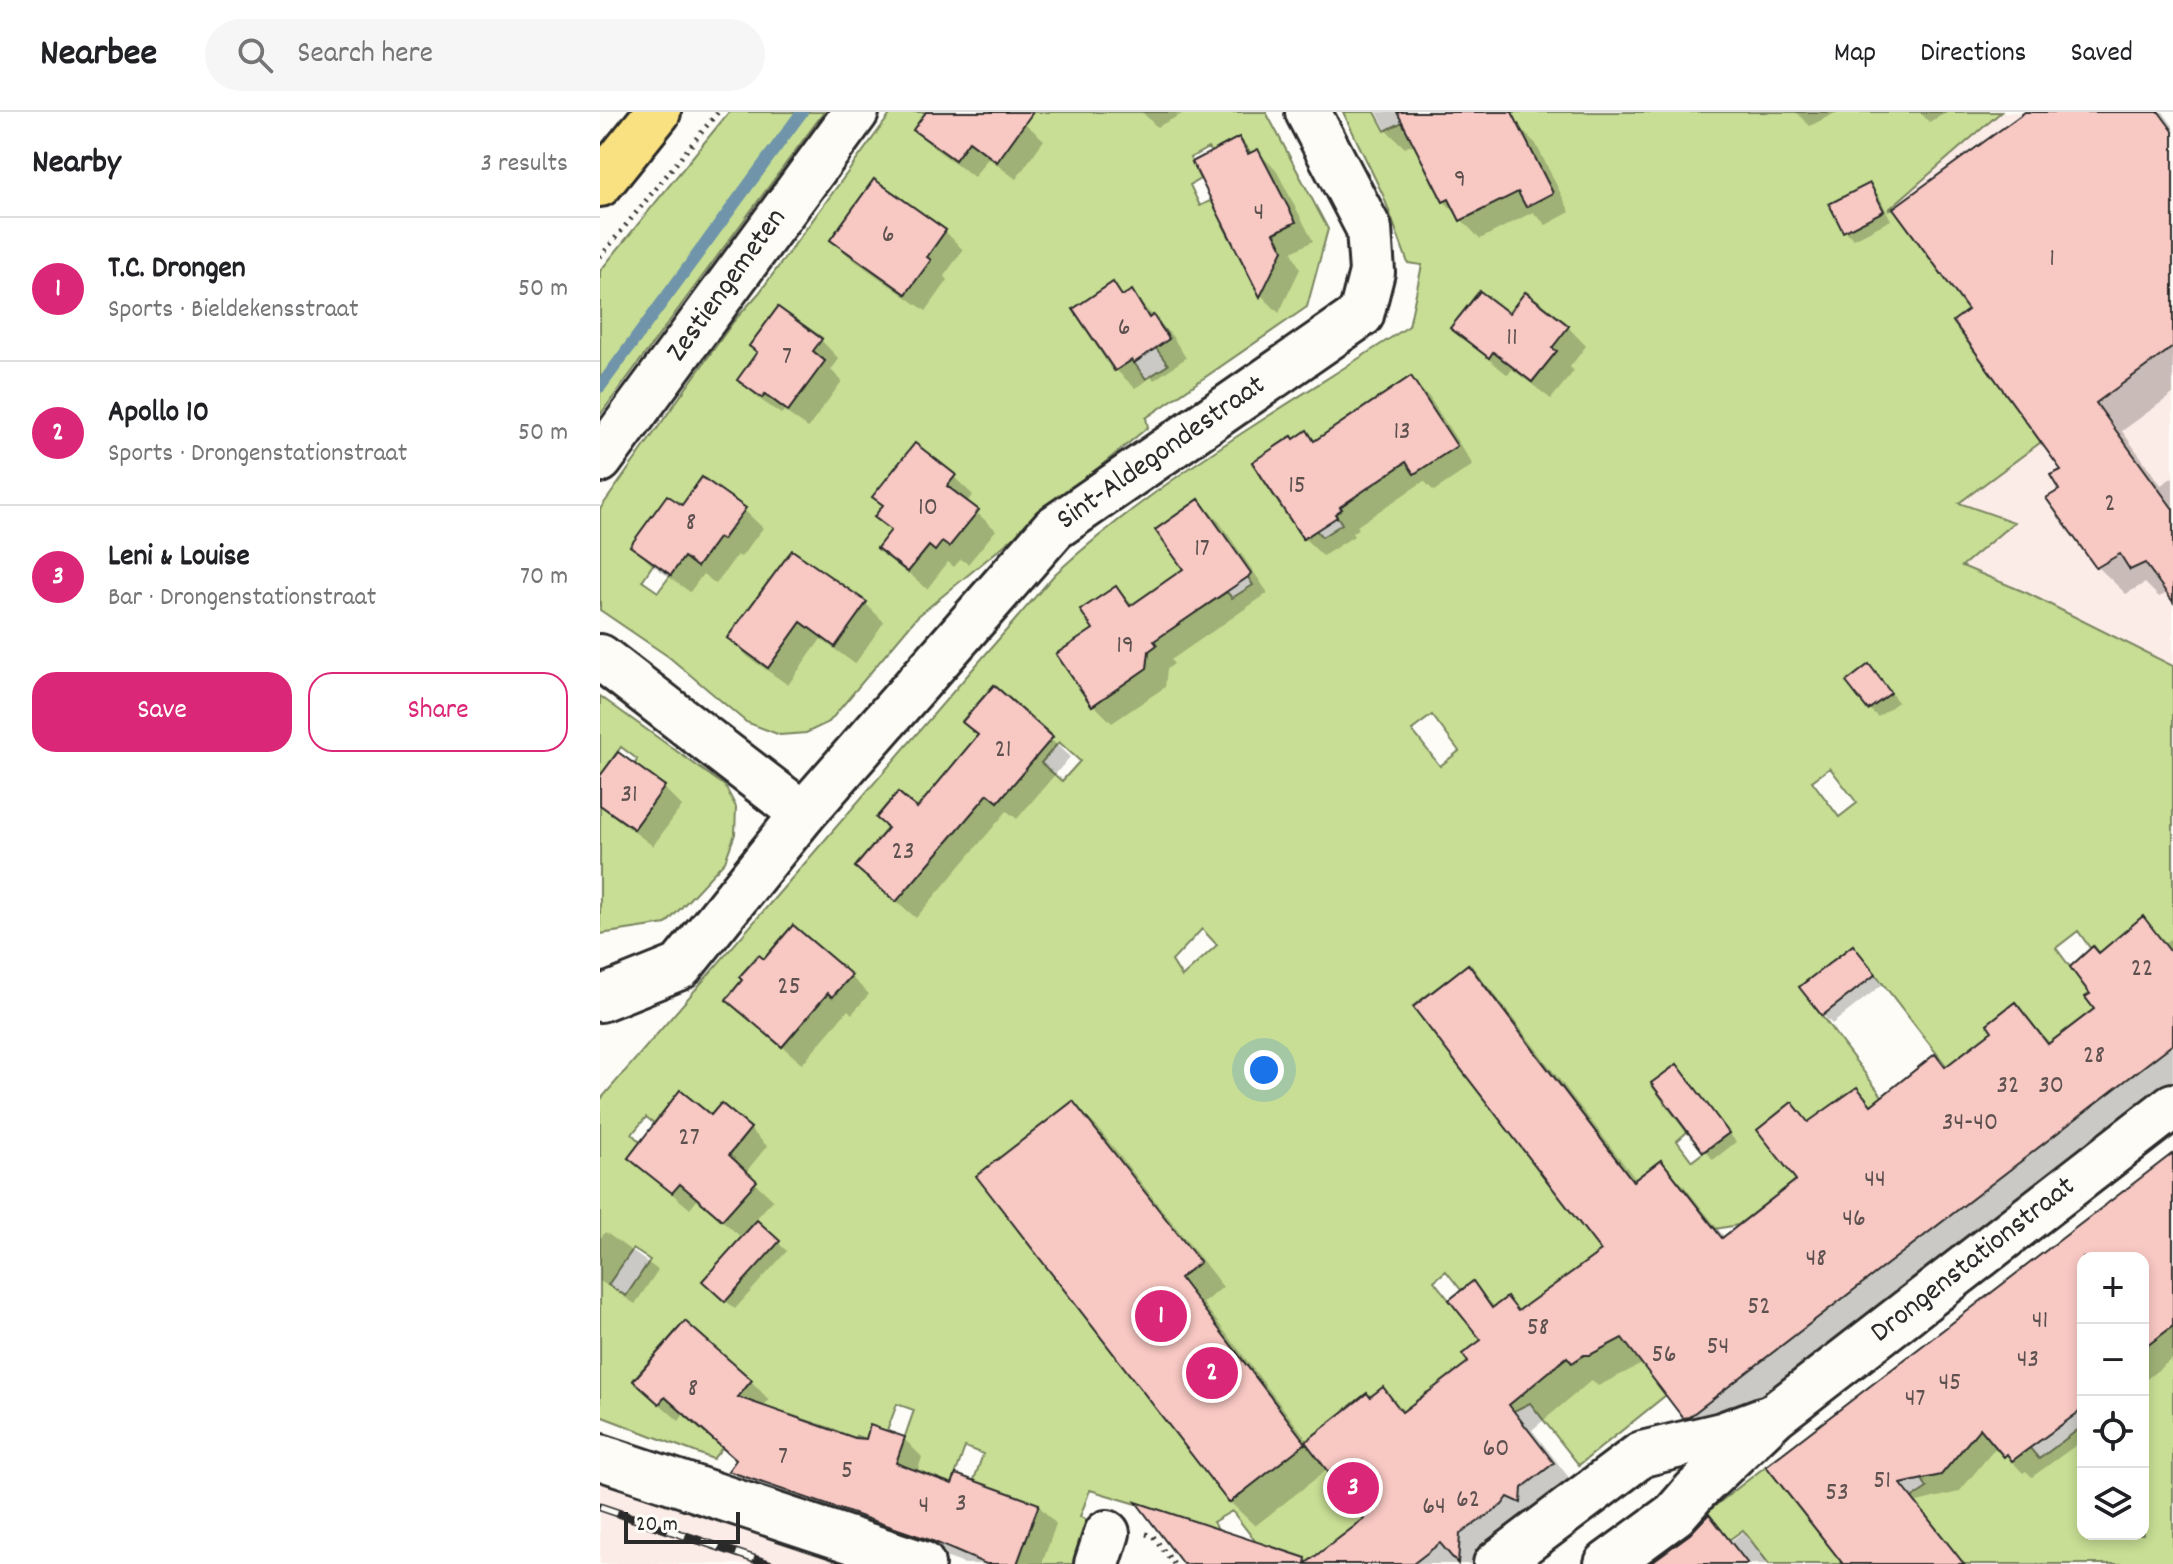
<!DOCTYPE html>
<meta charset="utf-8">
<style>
:root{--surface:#fff;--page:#f6f6f6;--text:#202124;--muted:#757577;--line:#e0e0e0;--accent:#db2777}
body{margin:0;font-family:Dekko,sans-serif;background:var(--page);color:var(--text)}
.controls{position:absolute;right:24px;bottom:24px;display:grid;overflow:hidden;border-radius:16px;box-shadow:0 4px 12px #0003}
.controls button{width:72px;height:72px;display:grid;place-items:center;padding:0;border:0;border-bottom:2px solid var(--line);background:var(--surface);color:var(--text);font:40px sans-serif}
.scale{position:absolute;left:24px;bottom:20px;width:116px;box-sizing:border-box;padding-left:8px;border:4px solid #2b2b2b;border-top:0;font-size:22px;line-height:28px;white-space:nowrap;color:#2b2b2b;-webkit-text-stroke:6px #fdfcf7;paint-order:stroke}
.you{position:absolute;left:664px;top:958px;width:28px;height:28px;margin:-20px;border:6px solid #fff;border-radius:50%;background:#1a73e8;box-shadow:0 0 0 12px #1a73e833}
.badge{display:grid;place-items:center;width:52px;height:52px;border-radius:50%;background:var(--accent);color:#fff;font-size:26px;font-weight:700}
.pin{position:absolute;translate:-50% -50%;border:4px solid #fff;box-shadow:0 2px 8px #0006}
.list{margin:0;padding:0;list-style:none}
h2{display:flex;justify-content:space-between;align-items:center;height:104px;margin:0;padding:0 32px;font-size:34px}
h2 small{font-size:26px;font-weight:400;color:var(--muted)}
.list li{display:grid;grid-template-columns:52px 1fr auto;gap:24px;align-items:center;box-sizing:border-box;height:144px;padding:0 32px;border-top:2px solid var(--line)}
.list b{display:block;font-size:30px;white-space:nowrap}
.list p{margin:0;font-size:26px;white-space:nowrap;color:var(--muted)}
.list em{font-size:26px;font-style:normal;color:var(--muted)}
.actions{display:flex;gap:16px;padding:24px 32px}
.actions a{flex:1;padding:18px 0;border:2px solid var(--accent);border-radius:24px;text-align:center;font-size:28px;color:var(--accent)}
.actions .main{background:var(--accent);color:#fff}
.icon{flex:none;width:44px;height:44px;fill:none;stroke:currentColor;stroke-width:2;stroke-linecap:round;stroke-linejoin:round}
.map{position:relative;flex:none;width:1573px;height:1452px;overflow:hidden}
header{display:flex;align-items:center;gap:48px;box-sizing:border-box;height:112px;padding:0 40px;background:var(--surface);border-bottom:2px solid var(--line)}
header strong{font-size:38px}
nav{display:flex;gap:44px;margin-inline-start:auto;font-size:28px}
.search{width:560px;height:72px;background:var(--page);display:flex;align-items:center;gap:20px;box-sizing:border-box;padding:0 28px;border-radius:44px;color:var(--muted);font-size:30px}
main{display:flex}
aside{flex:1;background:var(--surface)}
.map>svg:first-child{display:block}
.built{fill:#fcece7}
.green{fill:#c7de94;stroke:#798460;stroke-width:2;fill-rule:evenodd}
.shadow{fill:#0003}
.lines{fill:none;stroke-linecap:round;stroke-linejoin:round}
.stream{stroke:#6f94aa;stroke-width:12}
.building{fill:#f8c8c3;stroke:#2b2b2b;stroke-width:2}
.minor-casing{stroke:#2b2b2b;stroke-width:50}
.highway-casing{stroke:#2b2b2b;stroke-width:50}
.path{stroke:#2b2b2b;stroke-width:5;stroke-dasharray:2 6;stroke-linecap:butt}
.minor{stroke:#fdfcf7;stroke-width:44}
.highway{stroke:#f9e181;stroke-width:44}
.rail-casing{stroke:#2b2b2b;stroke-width:9}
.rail{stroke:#fdfcf7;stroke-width:6;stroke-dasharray:18;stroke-linecap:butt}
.labels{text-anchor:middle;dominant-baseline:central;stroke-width:6;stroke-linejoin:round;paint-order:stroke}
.number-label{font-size:26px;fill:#5e5251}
.street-label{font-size:30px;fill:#2b2b2b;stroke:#fdfcf7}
</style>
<header>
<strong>Nearbee</strong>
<div class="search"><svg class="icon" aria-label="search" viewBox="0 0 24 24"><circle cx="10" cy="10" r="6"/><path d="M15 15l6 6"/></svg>Search here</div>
<nav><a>Map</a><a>Directions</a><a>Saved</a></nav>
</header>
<main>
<aside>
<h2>Nearby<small>3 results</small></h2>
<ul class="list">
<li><span class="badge">1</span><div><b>T.C. Drongen</b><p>Sports · Bieldekensstraat</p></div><em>50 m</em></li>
<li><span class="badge">2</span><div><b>Apollo 10</b><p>Sports · Drongenstationstraat</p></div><em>50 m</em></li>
<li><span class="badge">3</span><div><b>Leni &amp; Louise</b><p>Bar · Drongenstationstraat</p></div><em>70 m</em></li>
</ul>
<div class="actions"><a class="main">Save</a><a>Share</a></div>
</aside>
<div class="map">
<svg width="1573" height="1452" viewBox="0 0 1573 1452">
<rect width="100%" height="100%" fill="#fdfcf7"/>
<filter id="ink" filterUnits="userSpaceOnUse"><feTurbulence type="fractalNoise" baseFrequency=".0125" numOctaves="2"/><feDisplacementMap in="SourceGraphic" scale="16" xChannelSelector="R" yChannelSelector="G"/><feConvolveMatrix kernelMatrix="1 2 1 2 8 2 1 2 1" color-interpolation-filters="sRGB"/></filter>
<g filter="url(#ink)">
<g class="built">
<polygon points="1401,0 1556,0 1573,23 1573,554 1427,481 1362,453 1413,411 1315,378 1209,165"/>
<polygon points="0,1371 153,1421 242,1452 0,1452"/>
</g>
<g class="green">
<polygon points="129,0 224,0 0,303 0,159"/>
<path d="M292 0H326L313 18 355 48 369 29 397 50 415 0H666L728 117 707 195 546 306 548 315 317 505 229 610 206 621 180 623 146 610 69 545 0 498V397L133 210 159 181ZM639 25 696 110 675 121 683 138 654 172 623 113 629 109 618 85 600 94 590 73 600 67 590 46 608 36 611 40ZM274 67 346 118 327 145 330 148 306 182 230 128ZM512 171 522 184 532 178 549 206 554 203 569 226 556 236 568 253 546 267 532 248 514 259 473 197ZM178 195 222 226 213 239 225 249 188 299 165 282 157 240 149 234ZM355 364 347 374 378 398 349 435 342 430 329 434 307 460 277 436 291 418 274 405 283 393 273 385ZM102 365 145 396 123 428 118 426 98 454 84 445 58 480 42 469 54 451 30 434 82 393ZM195 440 219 457 220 464 263 496 235 534 201 510 168 556 127 526 188 443Z"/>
<path d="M743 0H775L785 19 822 0H1401L1288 98 1293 96 1368 198 1353 210 1441 330 1359 391 1414 410 1362 454 1427 481 1573 554V843L1517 865 1494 834 1490 836 1478 819 1456 836 1490 882 1485 885 1494 897 1448 932 1415 890 1387 912 1404 935 1388 1008 1253 833 1200 875 1318 1032 1322 1059 1257 975 1240 987 1180 1047 1196 1068 1138 1113 1115 1117 1061 1048 1033 1069 869 852 813 894 1007 1147 1049 1261 1066 1283 979 1353 930 1291 914 1299 827 1280 814 1291 817 1441 732 1433 704 1452H673L632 1399 613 1410 646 1452 567 1401 490 1378 480 1405 490 1409 475 1452H417L438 1392 394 1376 367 1388 383 1342 365 1335 352 1372 317 1358 292 1362 314 1298 297 1292 287 1319 270 1314 266 1327 256 1324 253 1331 235 1318 190 1303 182 1324 136 1319 113 1347 0 1304V988L455 462C560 365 689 293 809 214L822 153 808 151 783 83ZM917 11 953 81 926 95 907 58 871 77 881 99 860 109 849 87 843 90 826 57ZM879 179 909 201 926 180 969 214 952 236 956 239 932 270 893 240 851 216ZM810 265 806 350 785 364 748 306ZM691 324 742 397 735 401 742 412 722 425 716 418 703 427 652 351ZM599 387 650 461 647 464 653 473 632 486 627 480 601 497 583 457 556 417ZM516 474 556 532 549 539 547 556 492 594 456 542 466 535 488 539 502 529 481 498ZM394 573 453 624 398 690 353 653 378 623 362 609ZM832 603 859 639 840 654 812 618ZM459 630 480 649 462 669 441 651ZM1230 656 1257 691 1239 705 1212 669ZM298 680 351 725 296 789 255 755 288 716 276 706ZM193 813 252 863 233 885 228 881 182 935 126 887 142 868 139 865 158 843 164 847ZM602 817 617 833 582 865 572 849ZM1077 952 1129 1021 1092 1049 1077 1029 1087 1020 1051 972ZM80 979 111 1003 121 992 151 1016 129 1043 137 1050 121 1071 96 1052 28 1046 40 1030 32 1022 46 1005 54 1011ZM33 1137 50 1148 26 1184 8 1173ZM846 1159 861 1178 873 1170 892 1196 918 1199 958 1170 1005 1225 971 1250 967 1245 864 1207 834 1169ZM77 1218 119 1254 127 1246 152 1268 105 1321 65 1285 59 1291 33 1268Z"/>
<polygon points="0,584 125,674 136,695 135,722 125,749 66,812 0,822 0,693 34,717 65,674 35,653 37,647 21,635 0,664"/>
<polygon points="1573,1193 1573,1452 1340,1452 1312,1386 1327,1376 1322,1367 1376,1311 1403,1344 1424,1329 1439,1347 1483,1314 1483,1422 1543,1422 1543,1237"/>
<polygon points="1166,1354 1243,1452 1169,1452 1143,1418 1129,1428 1107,1400"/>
</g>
<g class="shadow">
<polygon points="328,0 412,0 444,28 416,67 388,46 374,65 334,36 315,18"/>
<polygon points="542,0 586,0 557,15"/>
<polygon points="777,0 897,0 917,13 936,32 970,100 946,113 933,100 880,127 844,89 815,31 805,36 786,18"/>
<polygon points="1196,0 1237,0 1210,14"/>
<polygon points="1320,0 1348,0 1329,10"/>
<polygon points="1428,0 1563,0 1573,14 1573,282 1522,319 1561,373 1573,365 1573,482 1571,479 1559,485 1545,471 1526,482 1498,455 1462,378 1464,358 1370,199"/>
<polygon points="639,27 653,42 658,40 676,58 713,129 692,140 700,157 679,201 662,184 594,50"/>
<polygon points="1269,74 1278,82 1291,108 1254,127 1245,119"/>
<polygon points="345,119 363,138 344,164 348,168 326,199 251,146 232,128"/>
<polygon points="512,173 525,185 531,181 572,224 586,246 554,268 552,265 535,276 516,258"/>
<polygon points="909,204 968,215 986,234 970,255 974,259 951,287 912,257 908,263 872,234 853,216"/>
<polygon points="221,228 239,247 231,258 242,269 208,316 184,299 181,302 158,286 140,267 159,241"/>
<polygon points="810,267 829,285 873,353 834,379 824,369 757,414 759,416 752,421 754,424 723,444 704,426 694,329 707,321 715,330"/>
<polygon points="354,365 373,383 366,391 396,418 368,452 361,447 354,455 348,450 327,477 280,436 292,420 276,405"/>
<polygon points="599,389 618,408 668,481 571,548 574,552 567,557 565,575 512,611 494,593 459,542 496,517 516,476 534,494 586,458"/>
<polygon points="82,396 144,398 163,416 141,445 137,443 116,472 103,462 90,480 51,452 32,434"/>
<polygon points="193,440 266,492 284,510 255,552 221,527 188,573 148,545 130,526"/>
<polygon points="1277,563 1298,590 1278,605 1269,597"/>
<polygon points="394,576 470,645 417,707 407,699 316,806 257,755 317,699 379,624"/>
<polygon points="18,642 64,676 82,694 53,734 0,694 0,667"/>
<polygon points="1543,807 1566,830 1573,825 1573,976 1110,1330 1085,1305 1044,1251 998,1274 992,1268 932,1318 977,1376 884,1452 708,1452 767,1407 728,1357 655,1414 630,1390 473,991 498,1016 623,1175 603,1191 709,1330 783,1278 805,1300 871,1250 883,1229 873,1172 896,1196 919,1200 1004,1139 868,854 892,879 1037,1069 1061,1050 1085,1075 1125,1126 1198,1068 1192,993 1210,1011 1257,977 1273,994 1335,944 1346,956 1395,920 1415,893 1451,932 1497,898 1493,882 1499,843"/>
<polygon points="1261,844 1283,872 1232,912 1223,903"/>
<polygon points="250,864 269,882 252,902 248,898 202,952 129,887"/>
<polygon points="1077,954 1136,1030 1113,1048 1054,972"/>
<polygon points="111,1006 150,1017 167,1034 145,1061 173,1088 154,1109 187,1139 135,1197 113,1178 143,1127 98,1087 90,1097 30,1046"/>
<polygon points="1573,1043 1573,1246 1543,1270 1543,1146 1483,1146 1483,1328 1432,1365 1426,1359 1423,1361 1397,1334 1359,1380 1317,1390 1365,1452 1246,1452 1169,1354"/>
<polygon points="5,1120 58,1158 35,1192 0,1169 0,1127"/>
<polygon points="151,1269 169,1288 162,1295 255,1327 304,1327 322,1345 317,1361 354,1374 438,1393 456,1412 442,1452 365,1452 149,1377 131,1359 138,1350 84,1302 79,1309 54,1287"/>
<polygon points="1109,1404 1131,1429 1143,1420 1170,1452 1053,1452 1091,1424"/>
</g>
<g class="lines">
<polyline class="stream" points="0,275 202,0"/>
</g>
<g class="building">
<polygon points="326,0 433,0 397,50 369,29 355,48 313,18"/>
<polygon points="797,0 912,0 953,81 926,95 918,80 860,109 849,87 843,90"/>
<polygon points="1425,0 1559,0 1573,19 1573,235 1496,291 1573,397 1573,490 1545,451 1530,458 1520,442 1496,456 1446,386 1459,378 1450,363 1461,358 1353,209 1368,198 1293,96"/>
<polygon points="639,25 648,42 658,37 696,110 674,121 683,138 660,185 592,50"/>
<polygon points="274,67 346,118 327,145 331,148 306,182 230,128"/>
<polygon points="1270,71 1284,99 1243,120 1229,92"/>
<polygon points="513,170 522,184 532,178 549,206 553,203 569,227 534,251 532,248 515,259 473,197"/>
<polygon points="880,179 909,201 925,180 969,214 952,236 957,239 932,270 893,240 889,246 850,216"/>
<polygon points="178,195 222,227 213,239 225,249 188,299 165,282 162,286 137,268 157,240 149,234"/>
<polygon points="811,264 857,334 814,362 806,350 740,395 742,397 735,402 737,405 703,427 652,350 692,324 694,327 707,318 714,329"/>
<polygon points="315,331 356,363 347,374 379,398 349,435 342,430 335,439 329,434 308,460 277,436 291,418 274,405 283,393 272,385"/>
<polygon points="102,365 146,396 122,428 118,426 97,455 84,445 71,463 30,434 67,383 82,393"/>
<polygon points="599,387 651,461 648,465 554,529 557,533 549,539 547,556 492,594 456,542 493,517 480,498 516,474 530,494 583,457 555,418"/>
<polygon points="192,438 267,490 235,535 201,510 168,556 127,526"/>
<polygon points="1269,552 1291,581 1268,598 1246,570"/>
<polygon points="394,573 453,625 398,690 388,682 296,790 255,755 288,716 276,706 298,680 317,696 378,623 362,610"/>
<polygon points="18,640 65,674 34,717 0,693 0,664"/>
<polygon points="1543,804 1573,843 1573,932 1089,1305 1083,1306 1022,1226 990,1243 984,1243 972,1251 967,1245 909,1293 954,1351 922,1376 921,1391 908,1385 902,1393 860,1422 858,1452 840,1431 813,1452 583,1452 536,1390 706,1446 705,1452 764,1407 706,1331 629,1391 376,1064 473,989 600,1150 580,1166 705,1330 767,1281 770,1285 783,1275 802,1300 868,1250 862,1242 881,1228 849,1188 873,1169 892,1196 907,1185 918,1199 1001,1139 813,895 868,852 1033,1069 1061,1048 1122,1126 1196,1068 1157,1018 1192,990 1208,1010 1257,975 1271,993 1335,942 1345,955 1392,919 1387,912 1415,890 1448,932 1494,897 1485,885 1490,882 1470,855 1493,834 1499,841"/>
<polygon points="193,813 252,863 232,885 228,881 182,935 126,888 142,868 139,865 159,843 164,847"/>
<polygon points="1253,833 1276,862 1222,904 1199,875"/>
<polygon points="1077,952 1129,1021 1103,1040 1051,971"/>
<polygon points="80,978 111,1003 121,991 151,1016 129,1043 157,1069 122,1108 80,1072 72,1081 28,1046"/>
<polygon points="1573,1041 1573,1214 1543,1237 1543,1146 1483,1146 1483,1297 1412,1349 1407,1342 1404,1345 1380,1316 1341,1363 1301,1372 1364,1452 1243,1452 1166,1354"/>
<polygon points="157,1108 180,1129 125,1190 102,1169"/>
<polygon points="85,1209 152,1268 138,1285 255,1326 266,1327 270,1313 305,1325 296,1351 352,1372 356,1362 439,1392 417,1452 386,1452 330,1428 128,1359 136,1348 65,1285 59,1292 33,1269"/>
<polygon points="1109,1402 1148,1452 1049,1452 1090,1422"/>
</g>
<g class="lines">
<defs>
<g id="minor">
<polyline points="0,348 256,0"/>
<polyline points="0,545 203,702"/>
<polyline points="0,887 80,855 203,702 454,416 761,203 772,160 769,117 708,0"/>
<polyline points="0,1345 322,1452"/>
<polyline points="497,1452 507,1421"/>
<polyline points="896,1452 1042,1342 1122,1323 1165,1307"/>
<polyline points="1007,1452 1075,1402 1095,1379 1175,1303 1573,994"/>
</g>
<polyline id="highway" points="0,72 58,0"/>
</defs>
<use href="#minor" class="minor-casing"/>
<use href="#highway" class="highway-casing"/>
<g class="path">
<polyline points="0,145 118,0"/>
<polyline points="546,1422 553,1424 574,1452"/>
</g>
<use href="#minor" class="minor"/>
<use href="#highway" class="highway"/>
<defs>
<polyline id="rail" points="0,1395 169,1452"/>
</defs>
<use href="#rail" class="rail-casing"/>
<use href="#rail" class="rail"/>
</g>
</g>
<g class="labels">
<g class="number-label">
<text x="860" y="68">9</text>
<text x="659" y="101">4</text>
<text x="288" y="123">6</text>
<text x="1452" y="147">1</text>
<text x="524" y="216">6</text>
<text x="912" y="226">11</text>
<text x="187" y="245">7</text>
<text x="802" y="320">13</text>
<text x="697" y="374">15</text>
<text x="1510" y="392">2</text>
<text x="328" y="396">10</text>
<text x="91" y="411">8</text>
<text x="602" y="437">17</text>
<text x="525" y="534">19</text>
<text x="403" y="638">21</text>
<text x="29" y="683">31</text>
<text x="303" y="740">23</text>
<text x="1542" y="857">22</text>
<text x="189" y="875">25</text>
<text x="1494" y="944">28</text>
<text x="1408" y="974">32</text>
<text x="1451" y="974">30</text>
<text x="1370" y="1011">34-40</text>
<text x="89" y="1026">27</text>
<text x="1275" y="1068">44</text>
<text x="1254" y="1107">46</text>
<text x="1216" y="1147">48</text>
<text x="1159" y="1195">52</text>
<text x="1440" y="1209">41</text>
<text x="938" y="1216">58</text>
<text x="1118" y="1235">54</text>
<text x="1064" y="1243">56</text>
<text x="1428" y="1248">43</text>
<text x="1350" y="1271">45</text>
<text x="93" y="1277">8</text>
<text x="1315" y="1287">47</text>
<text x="896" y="1337">60</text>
<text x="183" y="1345">7</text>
<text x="247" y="1359">5</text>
<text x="1282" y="1369">51</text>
<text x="1237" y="1381">53</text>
<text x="868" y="1388">62</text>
<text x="361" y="1392">3</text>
<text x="324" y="1394">4</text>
<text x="834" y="1395">64</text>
</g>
<g class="street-label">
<text transform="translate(128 174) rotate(-54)">Zestiengemeten</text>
<text transform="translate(562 342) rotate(-35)">Sint-Aldegondestraat</text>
<text transform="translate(1374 1149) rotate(-38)">Drongenstationstraat</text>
</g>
</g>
</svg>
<div class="controls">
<button>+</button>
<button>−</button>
<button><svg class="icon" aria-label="locate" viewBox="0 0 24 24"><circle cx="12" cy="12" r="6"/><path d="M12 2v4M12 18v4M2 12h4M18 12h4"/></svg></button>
<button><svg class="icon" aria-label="layers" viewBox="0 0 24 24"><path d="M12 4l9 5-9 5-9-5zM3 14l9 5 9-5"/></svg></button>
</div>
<div class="scale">20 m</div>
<div class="you"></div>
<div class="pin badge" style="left:561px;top:1204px">1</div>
<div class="pin badge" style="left:612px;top:1261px">2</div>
<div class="pin badge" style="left:753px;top:1376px">3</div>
</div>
</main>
